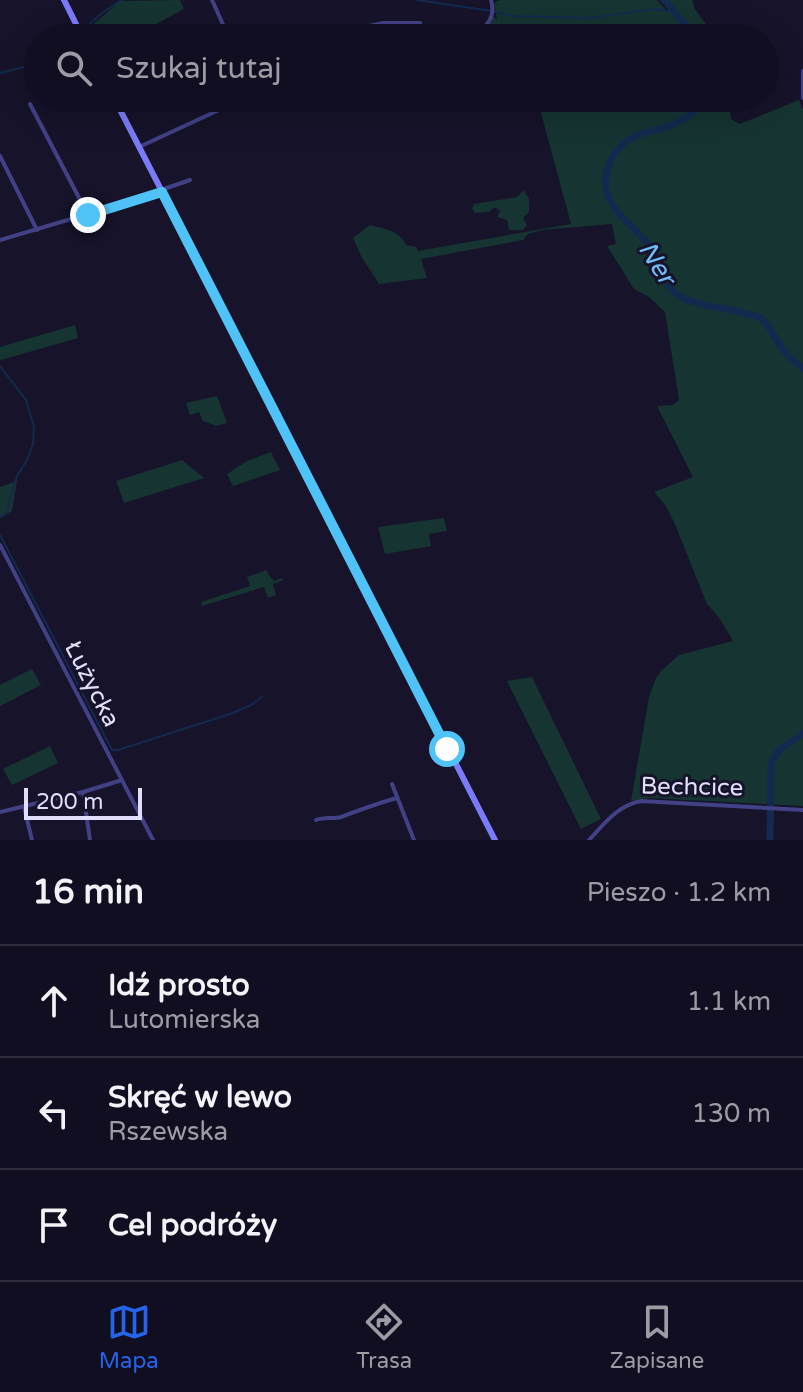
<!DOCTYPE html>
<html lang="pl">
<meta charset="utf-8">
<style>
:root{--surface:#100e20;--page:#1e1c2d;--text:#f1f3f6;--muted:#9c9ca5;--line:#302e3e;--accent:#2563eb}
body{margin:0;font-family:"Varela Round",sans-serif;background:var(--page);color:var(--text)}
.scale{position:absolute;left:24px;bottom:20px;width:118px;box-sizing:border-box;padding-left:8px;border:4px solid #e1defd;border-top:0;font-size:22px;line-height:28px;white-space:nowrap;color:#e1defd;-webkit-text-stroke:6px #16132a;paint-order:stroke}
.stop{position:absolute;width:24px;height:24px;margin:-18px;border:6px solid #4fc3f7;border-radius:50%;background:#fff}
.stop.end{background:#4fc3f7;border-color:#fff;box-shadow:0 2px 8px #0008}
.list{margin:0;padding:0;list-style:none}
h2{display:flex;justify-content:space-between;align-items:center;height:104px;margin:0;padding:0 32px;font-size:34px}
h2 small{font-size:26px;font-weight:400;color:var(--muted)}
.list li{display:grid;grid-template-columns:52px 1fr auto;gap:24px;align-items:center;box-sizing:border-box;height:112px;padding:0 32px;border-top:2px solid var(--line)}
.list b{display:block;font-size:30px;white-space:nowrap}
.list p{margin:0;font-size:26px;white-space:nowrap;color:var(--muted)}
.list em{font-size:26px;font-style:normal;color:var(--muted)}
.icon{flex:none;width:44px;height:44px;fill:none;stroke:currentColor;stroke-width:2;stroke-linecap:round;stroke-linejoin:round}
.map{position:relative;flex:none;width:803px;height:840px;overflow:hidden}
.search{position:absolute;background:var(--surface);box-shadow:0 8px 32px #0002;left:24px;right:24px;top:24px;height:88px;display:flex;align-items:center;gap:20px;box-sizing:border-box;padding:0 28px;border-radius:44px;color:var(--muted);font-size:30px}
.sheet{height:440px;background:var(--surface)}
nav{display:flex;justify-content:space-around;align-items:center;box-sizing:border-box;height:112px;border-top:2px solid var(--line);background:var(--surface);font-size:22px;color:var(--muted)}
nav a{display:grid;justify-items:center;gap:4px}
nav .on{color:var(--accent)}
.map>svg:first-child{display:block}
.green{fill:#163432}
.lines{fill:none;stroke-linecap:round;stroke-linejoin:round}
.stream{stroke:#132a4e;stroke-width:2}
.river{stroke:#132a4e;stroke-width:7}
.street{stroke:#424186;stroke-width:4}
.secondary{stroke:#7c7bf7;stroke-width:6}
.route{stroke:#4fc3f7;stroke-width:10}
.labels{text-anchor:middle;dominant-baseline:central;stroke-width:6;stroke-linejoin:round;paint-order:stroke}
.street-label{font-size:24px;fill:#e1defd;stroke:#16132a}
.water-label{font-size:26px;font-style:italic;fill:#72bbf6;stroke:#16132a}
</style>
<div class="map">
<svg width="803" height="840" viewBox="0 0 803 840">
<rect width="100%" height="100%" fill="#16132a"/>
<g class="green">
<polygon points="180,0 184,9 130,38 90,38 87,30 120,1"/>
<polygon points="500,0 657,0 667,11 679,14 667,0 692,0 695,9 716,38 521,38 519,35 502,38 464,38 483,29 493,16 497,20 494,3"/>
<path d="M537 98H729L731 119 740 124 799 100 803 110V806L648 798 631 801 649 697 656 678 661 671 679 655 733 641 720 619 707 604 675 524 666 506 654 492 693 477 657 406 673 405 679 400 665 312 649 297 634 289 607 246 616 244 612 224 542 230 528 234 523 240 421 259 427 278 379 284 361 256 353 238 370 225C385 229 400 231 406 245L416 247 418 251 571 224Z"/>
<polygon points="524,190 529,199 529,212 523,218 527,225 523,230 509,230 507,220 497,217 500,211 496,208 493,208 489,212 475,213 472,209 474,204 517,197"/>
<polygon points="75,325 78,338 1,360 0,359 0,347"/>
<polygon points="217,396 227,423 216,426 203,421 199,412 190,415 186,403"/>
<polygon points="271,452 280,470 233,486 227,474 247,461"/>
<polygon points="182,460 204,478 124,503 116,481"/>
<polygon points="17,481 12,511 0,518 0,487"/>
<polygon points="444,518 447,531 429,534 431,546 385,554 378,527"/>
<polygon points="267,570 268,574 274,581 282,578 284,580 273,584 276,595 268,598 264,587 202,606 201,602 250,586 247,577"/>
<polygon points="32,669 41,685 0,706 0,685"/>
<polygon points="532,677 601,819 581,829 507,681"/>
<polygon points="50,746 58,763 12,785 3,769"/>
</g>
<g class="lines">
<g class="stream">
<polyline points="417,0 492,11 513,16 588,18 656,9 667,11 674,11"/>
<polyline points="82,31 102,13 121,0"/>
<polyline points="0,73 36,64 38,61"/>
<polyline points="0,366 26,400 34,427 33,444 27,460 17,476 6,514 0,517"/>
<polyline points="0,535 112,750 118,750 233,713 251,705 262,697"/>
</g>
<g class="river">
<polyline points="664,0 697,38"/>
<path d="M706 98C693 116 677 126 655 130 642 133 633 135 622 145 615 152 609 161 607 171 597 209 639 225 654 253 663 268 662 284 678 295 699 308 736 308 761 318 769 325 772 333 778 342 784 353 793 360 803 368"/>
<polyline points="770,840 771,763 779,750 803,734"/>
</g>
<g class="street">
<polyline points="212,0 229,38"/>
<polyline points="313,38 383,23 420,23 423,33 429,38"/>
<path d="M464 38C483 32 497 20 491 0"/>
<polyline points="803,71 803,98"/>
<polyline points="30,104 88,215"/>
<polyline points="119,106 135,98"/>
<polyline points="139,147 245,98"/>
<polyline points="0,156 37,230"/>
<polyline points="161,190 190,180"/>
<polyline points="0,240 162,192"/>
<polyline points="0,545 153,840"/>
<polyline points="392,784 414,840"/>
<polyline points="83,792 90,840"/>
<polyline points="24,807 32,840"/>
<polyline points="0,812 83,792 122,780"/>
<path d="M316 820C324 817 333 819 341 817 360 810 378 803 397 798"/>
<path d="M589 840C604 824 618 805 641 801L803 810"/>
</g>
<g class="secondary">
<polyline points="64,0 83,38"/>
<polyline points="114,98 495,840"/>
</g>
</g>
<g class="lines">
<polyline class="route" points="88,215 162,192 447,749"/>
</g>
<g class="labels">
<g class="street-label">
<text transform="translate(92 684) rotate(63)">Łużycka</text>
<text transform="translate(692 787) rotate(1)">Bechcice</text>
</g>
<g class="water-label">
<text transform="translate(657 263) rotate(58)">Ner</text>
</g>
</g>
</svg>
<div class="scale">200 m</div>
<div class="stop" style="left:447px;top:749px"></div>
<div class="stop end" style="left:88px;top:215px"></div>
<div class="search"><svg class="icon" aria-label="search" viewBox="0 0 24 24"><circle cx="10" cy="10" r="6"/><path d="M15 15l6 6"/></svg>Szukaj tutaj</div>
</div>
<section class="sheet">
<h2>16 min<small>Pieszo · 1.2 km</small></h2>
<ul class="list">
<li><svg class="icon" aria-label="ahead" viewBox="0 0 24 24"><path d="M12 20V5M6 11l6-6 6 6"/></svg><div><b>Idź prosto</b><p>Lutomierska</p></div><em>1.1 km</em></li>
<li><svg class="icon" aria-label="left" viewBox="0 0 24 24"><path d="M17 20v-9H6M10 6l-5 5 5 5"/></svg><div><b>Skręć w lewo</b><p>Rszewska</p></div><em>130 m</em></li>
<li><svg class="icon" aria-label="arrive" viewBox="0 0 24 24"><path d="M6 21V4h12l-3 4 3 4H6"/></svg><div><b>Cel podróży</b></div></li>
</ul>
</section>
<nav>
<a class="on"><svg class="icon" aria-label="map" viewBox="0 0 24 24"><path d="M3 6l6-2 6 2 6-2v14l-6 2-6-2-6 2zM9 4v14M15 6v14"/></svg>Mapa</a>
<a><svg class="icon" aria-label="directions" viewBox="0 0 24 24"><path d="M12 3l9 9-9 9-9-9zM9 14v-3h6M13 9l2 2-2 2"/></svg>Trasa</a>
<a><svg class="icon" aria-label="saved" viewBox="0 0 24 24"><path d="M7 4h10v16l-5-4-5 4z"/></svg>Zapisane</a>
</nav>
